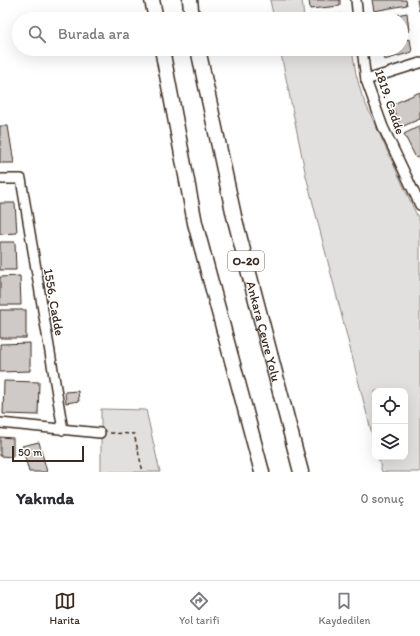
<!DOCTYPE html>
<html lang="tr">
<meta charset="utf-8">
<style>
:root{--surface:#fff;--page:#f7f7f7;--text:#2b2b33;--muted:#7c7c81;--line:#e1e1e2;--accent:#3b2a1e}
body{margin:0;font-family:Itim,sans-serif;background:var(--page);color:var(--text)}
.controls{position:absolute;right:12px;bottom:12px;display:grid;overflow:hidden;border-radius:8px;box-shadow:0 4px 16px #0002}
.controls button{width:36px;height:36px;display:grid;place-items:center;padding:0;border:0;border-bottom:1px solid var(--line);background:var(--surface);color:var(--text);font:20px sans-serif}
.scale{position:absolute;left:12px;bottom:10px;width:72px;box-sizing:border-box;padding-left:4px;border:2px solid #3b2a1e;border-top:0;font-size:11px;line-height:14px;white-space:nowrap;color:#3b2a1e;-webkit-text-stroke:3px #fff;paint-order:stroke}
.list{margin:0;padding:0;list-style:none}
h2{display:flex;justify-content:space-between;align-items:center;height:52px;margin:0;padding:0 16px;font-size:17px}
h2 small{font-size:13px;font-weight:400;color:var(--muted)}
.icon{flex:none;width:22px;height:22px;fill:none;stroke:currentColor;stroke-width:2;stroke-linecap:round;stroke-linejoin:round}
.map{position:relative;flex:none;width:420px;height:472px;overflow:hidden}
.search{position:absolute;background:var(--surface);box-shadow:0 4px 16px #0002;left:12px;right:12px;top:12px;height:44px;display:flex;align-items:center;gap:10px;box-sizing:border-box;padding:0 14px;border-radius:22px;color:var(--muted);font-size:15px}
.sheet{height:108px;background:var(--surface)}
nav{display:flex;justify-content:space-around;align-items:center;box-sizing:border-box;height:56px;border-top:1px solid var(--line);background:var(--surface);font-size:11px;color:var(--muted)}
nav a{display:grid;justify-items:center;gap:2px}
nav .on{color:var(--accent)}
.map>svg:first-child{display:block}
.green{fill:#e2e0de;stroke:#8e857e}
.building{fill:#cfcac7;stroke:#3b2a1e}
.lines{fill:none;stroke-linecap:round;stroke-linejoin:round}
.minor-casing{stroke:#3b2a1e;stroke-width:12}
.highway-casing{stroke:#3b2a1e;stroke-width:17}
.path{stroke:#3b2a1e;stroke-width:1.5;stroke-dasharray:4 3;stroke-linecap:butt}
.minor{stroke:#fff;stroke-width:9}
.highway{stroke:#fff;stroke-width:14}
.labels{text-anchor:middle;dominant-baseline:central;stroke-width:3;stroke-linejoin:round;paint-order:stroke}
.shield{fill:#fff;stroke:#766a62;stroke-width:1}
.shield-label{font-size:12px;font-weight:bold;fill:#3b2a1e}
.street-label{font-size:13px;fill:#3b2a1e;stroke:#fff}
</style>
<div class="map">
<svg width="420" height="472" viewBox="0 0 420 472">
<rect width="100%" height="100%" fill="#fff"/>
<filter id="ink" filterUnits="userSpaceOnUse"><feTurbulence type="fractalNoise" baseFrequency=".025" numOctaves="2"/><feDisplacementMap in="SourceGraphic" scale="8" xChannelSelector="R" yChannelSelector="G"/><feConvolveMatrix kernelMatrix="1 2 1 2 8 2 1 2 1" color-interpolation-filters="sRGB"/></filter>
<g filter="url(#ink)">
<g class="green">
<polygon points="270,0 302,0 304,19 274,19"/>
<polygon points="280,49 352,49 356,74 362,96 420,222 420,472 382,472 378,457 405,457 405,391 375,391 375,446 306,176"/>
<polygon points="101,409 146,410 160,472 101,472"/>
</g>
<g class="building">
<polygon points="309,0 340,0 340,6 310,9"/>
<polygon points="372,0 406,0 407,5 374,11"/>
<polygon points="417,0 420,0 420,11 419,11"/>
<polygon points="407,13 409,31 401,32 401,19 375,19"/>
<polygon points="342,14 343,19 316,19"/>
<polygon points="410,39 412,52 384,60 382,49 401,49 401,41"/>
<polygon points="420,92 420,119 401,127 391,105"/>
<polygon points="0,126 8,126 14,163 0,163"/>
<polygon points="420,126 420,156 416,158 404,134"/>
<polygon points="0,203 15,203 17,233 0,234"/>
<polygon points="0,242 15,242 16,270 0,270"/>
<polygon points="20,276 21,305 0,305 0,277"/>
<rect x="0" y="310" width="26" height="28"/>
<polygon points="30,343 30,371 0,372 0,344"/>
<polygon points="4,381 39,382 38,415 3,414"/>
<polygon points="78,391 79,401 66,403 65,392"/>
<polygon points="0,437 13,438 13,457 0,456"/>
<polygon points="39,442 47,472 29,472 22,446"/>
</g>
<g class="lines">
<defs>
<g id="minor">
<polyline points="356,0 358,19"/>
<polyline points="362,49 366,80 383,127 420,205"/>
<polyline points="366,80 420,63"/>
<polyline points="0,179 21,179 63,430"/>
<polyline points="0,423 100,433"/>
</g>
<g id="highway">
<polyline points="152,0 156,19"/>
<polyline points="190,0 192,19"/>
<polyline points="162,49 195,223 262,472"/>
<path id="s1" d="M198 49 234 216 301 472"/>
</g>
</defs>
<use href="#minor" class="minor-casing"/>
<use href="#highway" class="highway-casing"/>
<polyline class="path" points="110,433 134,434 143,472"/>
<use href="#minor" class="minor"/>
<use href="#highway" class="highway"/>
</g>
</g>
<g class="labels">
<rect class="shield" x="228" y="251" width="36" height="20" rx="3"/>
<g class="shield-label">
<text x="246" y="261">O-20</text>
</g>
<g class="street-label">
<text transform="translate(390 102) rotate(71)">1819. Cadde</text>
<text transform="translate(54 302) rotate(80)">1556. Cadde</text>
<text stroke="none"><textPath href="#s1" startOffset="290">Ankara Çevre Yolu</textPath></text>
</g>
</g>
</svg>
<div class="controls">
<button><svg class="icon" aria-label="locate" viewBox="0 0 24 24"><circle cx="12" cy="12" r="6"/><path d="M12 2v4M12 18v4M2 12h4M18 12h4"/></svg></button>
<button><svg class="icon" aria-label="layers" viewBox="0 0 24 24"><path d="M12 4l9 5-9 5-9-5zM3 14l9 5 9-5"/></svg></button>
</div>
<div class="scale">50 m</div>
<div class="search"><svg class="icon" aria-label="search" viewBox="0 0 24 24"><circle cx="10" cy="10" r="6"/><path d="M15 15l6 6"/></svg>Burada ara</div>
</div>
<section class="sheet">
<h2>Yakında<small>0 sonuç</small></h2>
<ul class="list">
</ul>
</section>
<nav>
<a class="on"><svg class="icon" aria-label="map" viewBox="0 0 24 24"><path d="M3 6l6-2 6 2 6-2v14l-6 2-6-2-6 2zM9 4v14M15 6v14"/></svg>Harita</a>
<a><svg class="icon" aria-label="directions" viewBox="0 0 24 24"><path d="M12 3l9 9-9 9-9-9zM9 14v-3h6M13 9l2 2-2 2"/></svg>Yol tarifi</a>
<a><svg class="icon" aria-label="saved" viewBox="0 0 24 24"><path d="M7 4h10v16l-5-4-5 4z"/></svg>Kaydedilen</a>
</nav>
